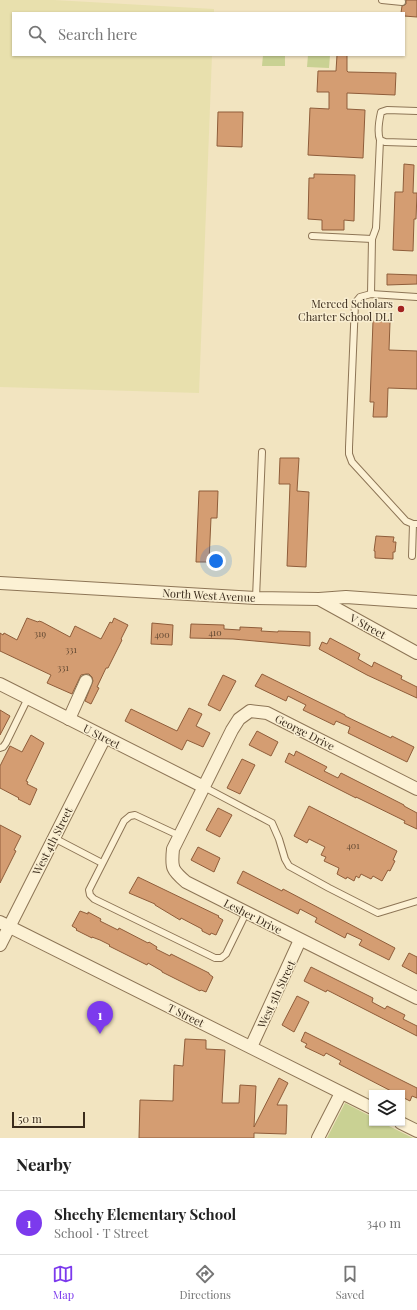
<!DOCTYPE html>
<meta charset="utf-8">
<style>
:root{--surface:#fff;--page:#f2f2f2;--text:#222;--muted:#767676;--line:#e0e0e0;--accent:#7c3aed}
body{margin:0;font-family:"Playfair Display",serif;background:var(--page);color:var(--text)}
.controls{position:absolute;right:12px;bottom:12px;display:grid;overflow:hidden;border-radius:0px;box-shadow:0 1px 3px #0004}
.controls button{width:36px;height:36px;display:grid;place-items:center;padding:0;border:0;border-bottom:1px solid var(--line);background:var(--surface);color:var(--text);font:20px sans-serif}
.scale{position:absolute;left:12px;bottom:10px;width:73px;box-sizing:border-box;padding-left:4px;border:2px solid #3b2c1c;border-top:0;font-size:11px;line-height:14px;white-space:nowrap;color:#3b2c1c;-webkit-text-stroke:3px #f9eed1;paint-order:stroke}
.you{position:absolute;left:216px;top:561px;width:14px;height:14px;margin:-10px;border:3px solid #fff;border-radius:50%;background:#1a73e8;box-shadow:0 0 0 6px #1a73e833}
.badge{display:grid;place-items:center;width:26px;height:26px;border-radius:50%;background:var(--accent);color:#fff;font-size:13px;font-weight:700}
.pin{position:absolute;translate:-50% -33px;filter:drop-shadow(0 1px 2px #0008)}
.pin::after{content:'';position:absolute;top:21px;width:14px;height:12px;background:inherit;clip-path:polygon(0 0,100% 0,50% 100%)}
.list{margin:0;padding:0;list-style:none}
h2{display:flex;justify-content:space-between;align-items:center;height:52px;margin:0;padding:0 16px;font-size:17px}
h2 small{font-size:13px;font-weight:400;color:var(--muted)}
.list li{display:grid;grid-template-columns:26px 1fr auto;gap:12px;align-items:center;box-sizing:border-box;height:64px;padding:0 16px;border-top:1px solid var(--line)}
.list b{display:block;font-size:15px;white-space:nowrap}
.list p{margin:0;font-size:13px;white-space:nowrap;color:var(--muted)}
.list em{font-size:13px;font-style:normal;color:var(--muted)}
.icon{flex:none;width:22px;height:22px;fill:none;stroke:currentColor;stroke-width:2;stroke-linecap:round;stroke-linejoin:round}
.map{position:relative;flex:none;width:417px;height:1138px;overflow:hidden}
.search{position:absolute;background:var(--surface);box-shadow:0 1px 3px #0004;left:12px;right:12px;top:12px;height:44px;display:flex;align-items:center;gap:10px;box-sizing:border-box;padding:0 14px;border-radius:0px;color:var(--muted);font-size:15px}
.sheet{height:116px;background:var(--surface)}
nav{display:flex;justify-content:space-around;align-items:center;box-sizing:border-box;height:56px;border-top:1px solid var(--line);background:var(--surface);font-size:11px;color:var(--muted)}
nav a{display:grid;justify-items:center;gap:2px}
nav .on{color:var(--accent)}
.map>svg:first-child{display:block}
.farmland{fill:#e8e0ad}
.green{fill:#c9d193}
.building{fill:#d49d72;stroke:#8f5d3a}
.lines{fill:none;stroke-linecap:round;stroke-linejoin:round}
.lane-casing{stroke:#8d7556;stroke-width:8}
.street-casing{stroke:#8d7556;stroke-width:14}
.lane{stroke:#fcf1d4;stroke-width:6}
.street{stroke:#fcf1d4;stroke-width:12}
.poi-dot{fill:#a22220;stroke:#f9eed1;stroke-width:1.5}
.labels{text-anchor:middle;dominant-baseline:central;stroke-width:3;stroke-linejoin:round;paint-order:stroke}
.number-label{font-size:9px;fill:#614832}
.poi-label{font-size:11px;fill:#3b2c1c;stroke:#f9eed1;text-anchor:end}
.street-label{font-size:11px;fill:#3b2c1c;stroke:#f9eed1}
</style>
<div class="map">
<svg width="417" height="1138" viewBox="0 0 417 1138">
<rect width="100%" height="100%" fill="#f2e4c0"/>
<polygon class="farmland" points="0,0 54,0 214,9 214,13 13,13 13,55 212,55 199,393 0,387"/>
<g class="green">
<polygon points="263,55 285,55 285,66 262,66"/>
<polygon points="308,55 330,55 329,68 307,67"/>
<polygon points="345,1103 372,1117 372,1123 383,1123 413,1138 327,1138"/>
</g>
<g class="building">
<polygon points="406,0 417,0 417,17 404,16 404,13 401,13 402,6 406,4"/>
<polygon points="337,55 347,55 347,71 348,72 396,73 395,95 347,93 347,109 365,110 363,158 308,155 310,108 329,109 329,92 317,92 318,71 336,71"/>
<polygon points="218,112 243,112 242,147 217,146"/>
<polygon points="404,164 414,165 413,193 417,193 416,219 414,219 413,251 393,250 395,192 403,192"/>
<polygon points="314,174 355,175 354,221 344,220 344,230 322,230 322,220 308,219 309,178 314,178"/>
<polygon points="387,274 417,275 417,284 387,285"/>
<polygon points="373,321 390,322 389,350 417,351 417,389 388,388 387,417 373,417 374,402 370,402"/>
<polygon points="280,458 299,458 297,491 309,492 306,567 287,566 290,484 279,484"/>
<polygon points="199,491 218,491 217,518 211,518 209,562 196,562"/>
<polygon points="376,536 394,537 393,542 396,542 395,552 393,552 393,559 375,558 375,551 374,551"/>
<polygon points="27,618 38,622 39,621 42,622 70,637 75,626 101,639 110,622 112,623 114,618 128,625 121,639 122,640 108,668 106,668 97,687 99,688 91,704 85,701 93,681 92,677 89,674 86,674 81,675 72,694 47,683 51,675 0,651 0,633 3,635 4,633 17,640"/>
<polygon points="152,623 173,625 172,645 151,644"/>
<polygon points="191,624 224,625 224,629 240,630 240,627 262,628 261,631 278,632 278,631 310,632 310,646 233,639 190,638"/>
<polygon points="330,638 360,654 358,659 372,667 374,662 402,676 401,679 417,687 417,698 367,675 319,649 322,642 327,644"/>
<polygon points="262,674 345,715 345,716 391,738 392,736 414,747 407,762 348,733 350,727 336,721 334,725 303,710 306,705 288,696 286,701 255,686"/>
<polygon points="223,675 236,681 220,711 208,705"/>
<polygon points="189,708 202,714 196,726 210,733 203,747 187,740 182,750 125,721 131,709 177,731"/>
<polygon points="0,710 10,716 0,735"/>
<polygon points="257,731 278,742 271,756 249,745"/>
<polygon points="31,735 44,743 26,781 28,782 27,784 37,789 30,805 18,799 19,798 0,788 0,766 10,746 22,752"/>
<polygon points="296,751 327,767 324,771 338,778 341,773 404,805 404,806 417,813 417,829 404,823 405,821 356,797 356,798 285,762 289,753 294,756"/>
<polygon points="242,759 255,765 240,794 227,788"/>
<polygon points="309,806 397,851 393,860 395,861 390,871 388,870 382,881 373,876 371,879 361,874 359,878 356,876 354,881 347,877 346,879 337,874 339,868 324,861 326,857 321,855 325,847 309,839 307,843 294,836"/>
<polygon points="218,808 232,815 220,837 206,830"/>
<polygon points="0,825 21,836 14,850 16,851 0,883"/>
<polygon points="198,847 220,858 214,872 191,860"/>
<polygon points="243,871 282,891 283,889 395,948 389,960 359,945 362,940 347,933 345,938 315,922 317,918 300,909 298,914 237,883"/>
<polygon points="138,877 219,916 218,917 223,920 216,935 211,933 210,935 202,931 202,929 181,918 180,920 155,905 155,904 129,893"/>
<polygon points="80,911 88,914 88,912 101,919 100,921 118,930 119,928 148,943 149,942 157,947 156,949 170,956 171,954 209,973 209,974 213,977 206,992 201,990 200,991 162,972 162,971 148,963 147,965 109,946 110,945 100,940 92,937 92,938 76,930 77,929 72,926"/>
<polygon points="409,953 417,957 417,974 402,966"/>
<polygon points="311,967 373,998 372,1002 385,1009 387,1006 405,1015 403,1019 417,1026 417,1036 327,990 326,992 304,981"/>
<polygon points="297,996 309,1002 294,1032 282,1025"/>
<polygon points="305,1032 417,1088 417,1098 412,1096 410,1101 402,1097 402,1093 395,1093 339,1064 341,1061 326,1053 324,1056 305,1047 307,1044 301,1041"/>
<polygon points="185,1039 206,1040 206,1049 225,1050 222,1103 239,1103 240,1085 256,1086 254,1127 279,1078 288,1083 277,1105 287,1105 286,1134 254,1133 254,1138 139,1138 140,1100 173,1101 174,1065 183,1066"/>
</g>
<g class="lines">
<defs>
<g id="lane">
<polyline points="382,0 402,2"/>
<path d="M417 111 387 110 381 112C379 121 377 132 380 140L385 142 417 143"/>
<polyline points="312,236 372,239"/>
<polyline points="371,294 372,239 376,228 380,140"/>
<polyline points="417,297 371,294 360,297 355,303 349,447 349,454 352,462 406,521 413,524 417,524"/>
<polyline points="412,556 413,524"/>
<polyline points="256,598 262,452"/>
<polyline points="0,748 3,747 6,743 28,698"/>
<polyline points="204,787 272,823 279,839 285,859 289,866 329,888 378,913 417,901"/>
<polyline points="180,836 135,815 130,816 124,821 89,890 90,895 94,899 215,958 221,958 226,954 246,913"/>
<polyline points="54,838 102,863"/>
</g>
<g id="street">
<polyline points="0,583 256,598 319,599 346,597 417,602"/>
<polyline points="319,599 417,653"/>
<polyline points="0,684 204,787"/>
<polyline points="69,719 86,681"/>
<path d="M417 789 267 713 250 711 239 719 232 730 173 849C171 868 172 870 186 882L417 998"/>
<polyline points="0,922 372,1108"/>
<polyline points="0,945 105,737"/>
<polyline points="251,1047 300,940"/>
<polyline points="401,1123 417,1131"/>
<polyline points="318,1138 341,1093"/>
</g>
</defs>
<use href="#lane" class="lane-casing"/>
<use href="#street" class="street-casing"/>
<use href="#lane" class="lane"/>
<use href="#street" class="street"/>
</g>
<circle class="poi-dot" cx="401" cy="309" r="4"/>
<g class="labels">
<g class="number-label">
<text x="215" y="632">410</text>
<text x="40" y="633">319</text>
<text x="162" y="634">400</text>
<text x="71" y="649">331</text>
<text x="63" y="667">331</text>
<text x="353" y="845">401</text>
</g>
<g class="poi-label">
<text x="393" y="303">Merced Scholars<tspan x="393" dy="13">Charter School DLI</tspan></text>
</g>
<g class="street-label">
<text transform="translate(209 595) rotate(3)">North West Avenue</text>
<text transform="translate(368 626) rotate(29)">V Street</text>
<text transform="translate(305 732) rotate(27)">George Drive</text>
<text transform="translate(102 736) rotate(27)">U Street</text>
<text transform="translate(52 841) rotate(-63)">West 4th Street</text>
<text transform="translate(253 916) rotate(27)">Lesher Drive</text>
<text transform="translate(276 994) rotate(-65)">West 5th Street</text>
<text transform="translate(186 1015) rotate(26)">T Street</text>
</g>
</g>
</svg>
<div class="controls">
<button><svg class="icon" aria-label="layers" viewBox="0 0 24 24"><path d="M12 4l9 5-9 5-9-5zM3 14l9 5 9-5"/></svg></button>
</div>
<div class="scale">50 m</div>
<div class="you"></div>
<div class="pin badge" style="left:100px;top:1034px">1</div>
<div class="search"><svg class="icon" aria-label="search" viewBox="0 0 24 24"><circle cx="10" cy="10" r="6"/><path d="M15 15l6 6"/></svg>Search here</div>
</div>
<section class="sheet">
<h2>Nearby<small></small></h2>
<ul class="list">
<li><span class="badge">1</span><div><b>Sheehy Elementary School</b><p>School · T Street</p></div><em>340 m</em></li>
</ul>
</section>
<nav>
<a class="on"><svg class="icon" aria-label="map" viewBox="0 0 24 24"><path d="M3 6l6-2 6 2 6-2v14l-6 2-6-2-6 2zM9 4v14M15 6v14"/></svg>Map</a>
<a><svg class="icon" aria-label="directions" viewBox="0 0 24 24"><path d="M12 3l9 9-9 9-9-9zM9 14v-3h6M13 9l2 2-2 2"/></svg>Directions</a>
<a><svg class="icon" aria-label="saved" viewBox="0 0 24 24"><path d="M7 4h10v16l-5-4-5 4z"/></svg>Saved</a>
</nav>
